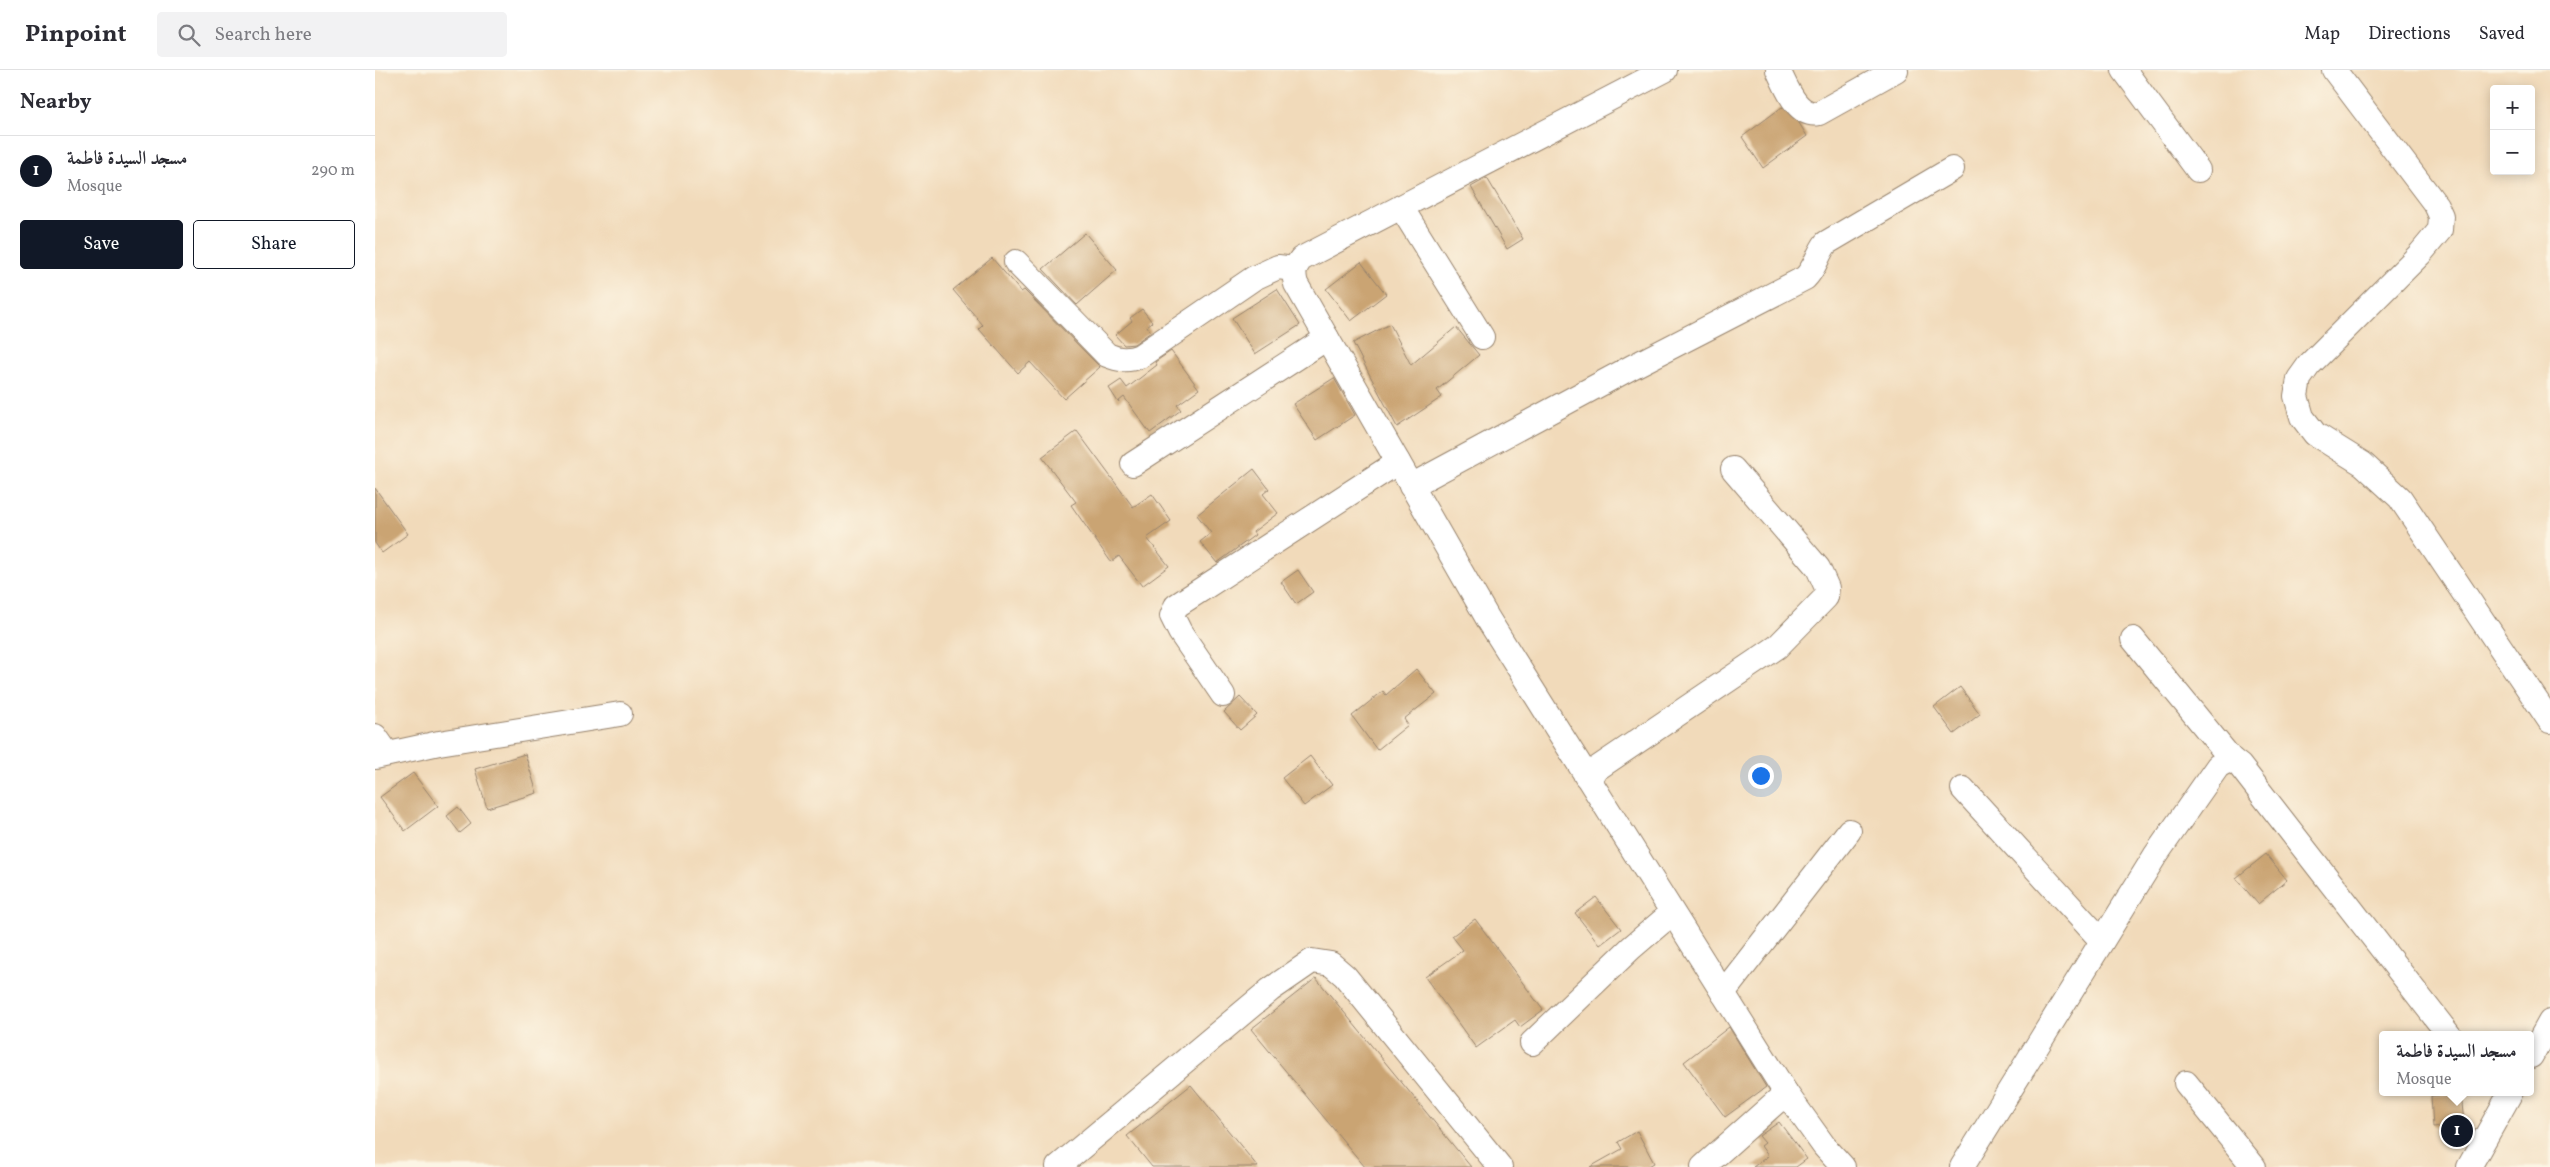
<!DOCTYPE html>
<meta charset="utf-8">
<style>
:root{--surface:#fff;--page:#f2f2f3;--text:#2b2b33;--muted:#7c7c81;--line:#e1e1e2;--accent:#111827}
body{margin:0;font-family:Vollkorn,Amiri,serif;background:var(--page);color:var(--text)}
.controls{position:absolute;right:15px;top:15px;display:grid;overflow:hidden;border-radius:5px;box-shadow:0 2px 12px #0003}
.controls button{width:45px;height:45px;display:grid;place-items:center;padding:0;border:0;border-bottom:1px solid var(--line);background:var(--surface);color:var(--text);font:25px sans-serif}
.you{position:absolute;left:1385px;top:705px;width:18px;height:18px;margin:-12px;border:4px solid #fff;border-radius:50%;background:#1a73e8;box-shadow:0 0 0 8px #1a73e833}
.badge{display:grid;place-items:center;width:32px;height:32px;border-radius:50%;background:var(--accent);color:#fff;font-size:16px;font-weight:700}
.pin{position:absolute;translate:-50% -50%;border:2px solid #fff;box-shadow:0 1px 5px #0006}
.popup{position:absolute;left:2004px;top:961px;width:155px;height:65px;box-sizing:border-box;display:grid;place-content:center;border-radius:5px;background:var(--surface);filter:drop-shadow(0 1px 4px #0005);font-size:16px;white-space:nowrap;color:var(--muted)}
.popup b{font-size:19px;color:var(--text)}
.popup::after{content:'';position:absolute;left:50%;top:100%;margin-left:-10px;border:10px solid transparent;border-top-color:var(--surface)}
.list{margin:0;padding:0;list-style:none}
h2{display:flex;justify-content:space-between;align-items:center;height:65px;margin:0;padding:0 20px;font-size:21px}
h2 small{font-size:16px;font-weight:400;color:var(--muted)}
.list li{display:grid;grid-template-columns:32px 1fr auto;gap:15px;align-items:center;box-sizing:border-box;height:70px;padding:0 20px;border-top:1px solid var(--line)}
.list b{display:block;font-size:19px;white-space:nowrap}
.list p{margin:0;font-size:16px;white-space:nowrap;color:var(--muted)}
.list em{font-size:16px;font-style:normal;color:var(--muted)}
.actions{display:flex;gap:10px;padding:15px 20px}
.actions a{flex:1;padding:11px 0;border:1px solid var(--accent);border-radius:5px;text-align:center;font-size:18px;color:var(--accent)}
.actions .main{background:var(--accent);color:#fff}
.icon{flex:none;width:28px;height:28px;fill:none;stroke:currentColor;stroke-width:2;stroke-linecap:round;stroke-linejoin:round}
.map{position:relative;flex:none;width:2175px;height:1097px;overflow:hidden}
header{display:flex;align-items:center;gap:30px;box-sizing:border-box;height:70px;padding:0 25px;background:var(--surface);border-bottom:1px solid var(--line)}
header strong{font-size:24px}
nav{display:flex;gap:28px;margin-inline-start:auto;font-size:18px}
.search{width:350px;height:45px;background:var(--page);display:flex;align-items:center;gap:12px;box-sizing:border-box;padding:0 18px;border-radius:5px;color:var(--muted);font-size:19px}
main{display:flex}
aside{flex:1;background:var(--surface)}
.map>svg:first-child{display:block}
.building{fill:#caa473}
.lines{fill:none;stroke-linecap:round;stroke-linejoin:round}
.minor-casing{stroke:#96826c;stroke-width:26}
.minor{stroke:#fff;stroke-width:24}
</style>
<header>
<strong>Pinpoint</strong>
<div class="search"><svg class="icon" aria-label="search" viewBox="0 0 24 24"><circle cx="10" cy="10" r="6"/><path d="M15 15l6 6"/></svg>Search here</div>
<nav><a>Map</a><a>Directions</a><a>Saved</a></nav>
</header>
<main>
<aside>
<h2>Nearby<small></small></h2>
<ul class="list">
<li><span class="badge">1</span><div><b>مسجد السيدة فاطمة</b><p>Mosque</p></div><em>290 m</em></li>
</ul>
<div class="actions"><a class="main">Save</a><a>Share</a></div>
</aside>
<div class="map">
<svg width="2175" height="1097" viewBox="0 0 2175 1097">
<rect width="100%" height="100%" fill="#fcf5e5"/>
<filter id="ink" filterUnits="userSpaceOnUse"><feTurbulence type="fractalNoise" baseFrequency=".02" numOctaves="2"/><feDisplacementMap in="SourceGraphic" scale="10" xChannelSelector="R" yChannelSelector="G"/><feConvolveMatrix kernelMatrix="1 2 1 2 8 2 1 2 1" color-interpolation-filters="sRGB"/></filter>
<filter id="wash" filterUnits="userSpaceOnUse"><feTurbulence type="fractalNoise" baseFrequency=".0096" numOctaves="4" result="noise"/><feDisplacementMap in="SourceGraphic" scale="20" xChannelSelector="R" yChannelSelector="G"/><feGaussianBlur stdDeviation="1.12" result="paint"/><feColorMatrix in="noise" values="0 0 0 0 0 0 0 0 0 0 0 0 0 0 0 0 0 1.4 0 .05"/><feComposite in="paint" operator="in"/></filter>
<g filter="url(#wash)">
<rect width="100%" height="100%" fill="#f1daba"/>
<g id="blocks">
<g class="building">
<polygon points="1407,37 1424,53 1432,66 1388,98 1367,67"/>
<polygon points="1112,108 1148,169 1132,179 1096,117"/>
<polygon points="710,163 742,200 702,235 668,199"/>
<polygon points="617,188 646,222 649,220 725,297 689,329 655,292 643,303 604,259 608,255 578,220"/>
<polygon points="986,192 1011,224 976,251 951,219"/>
<polygon points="902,219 925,255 880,284 857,248"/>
<polygon points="767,239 777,252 772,256 776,262 759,274 749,275 740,265 757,251 755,248"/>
<polygon points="1015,254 1036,295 1081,257 1104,285 1062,320 1067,327 1022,357 978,273"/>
<polygon points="796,281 824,319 802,335 806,340 775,363 749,327 743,332 734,318 746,310 752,318 782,295 780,292"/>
<polygon points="959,308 980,345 942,370 918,334"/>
<polygon points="702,361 758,437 777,424 796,451 772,468 794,496 767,516 744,486 736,492 696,435 701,432 667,387"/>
<polygon points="879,399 894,419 888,424 903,443 878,462 880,465 842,493 825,472 836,463 822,445"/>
<polygon points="0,418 33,464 7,483 0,473"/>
<polygon points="923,500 938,522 921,534 906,512"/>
<polygon points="1041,599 1061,624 1029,649 1033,655 1002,680 977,646 1008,621 1011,625"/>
<polygon points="1585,617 1605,644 1579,664 1559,637"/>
<polygon points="865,627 882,645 865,660 849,642"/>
<polygon points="150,684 162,723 112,738 100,699"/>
<polygon points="935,686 957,715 929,736 907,708"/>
<polygon points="38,703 63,736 30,761 5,727"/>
<polygon points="83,737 96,754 85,763 72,746"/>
<polygon points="1891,784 1912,810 1883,834 1861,808"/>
<polygon points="1221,827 1246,859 1225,875 1200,843"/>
<polygon points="1100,849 1168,940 1145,957 1140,950 1101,978 1050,907 1088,880 1077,866"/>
<polygon points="941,908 1096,1097 990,1097 876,959"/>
<polygon points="1354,957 1391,1017 1350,1047 1309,992"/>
<polygon points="816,1015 883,1097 777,1097 752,1066"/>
<polygon points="2086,1023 2089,1054 2058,1057 2056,1026"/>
<polygon points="1404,1052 1432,1089 1421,1097 1378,1097 1393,1086 1386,1076 1390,1073 1384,1066"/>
<polygon points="1262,1061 1279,1093 1272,1097 1215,1097 1247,1079 1243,1072"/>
</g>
</g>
</g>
<g filter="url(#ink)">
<use href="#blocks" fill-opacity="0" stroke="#96826c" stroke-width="1"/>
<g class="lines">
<defs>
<g id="minor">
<path d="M1290 0 926 189C919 198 918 203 921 214L1113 549 1411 1023 1449 1076 1468 1097"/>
<path d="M1403 0C1411 16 1422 48 1444 43L1521 0"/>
<polyline points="1749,0 1823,100"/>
<polyline points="1959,0 2061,135 2066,146 2065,160 2045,184 1934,295 1924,309 1921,326 1927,347 1940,364 1988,394 2025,428 2175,651"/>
<polyline points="1026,137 1107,267"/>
<path d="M641 192 732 285C744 290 753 291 765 286L879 208 903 197 919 199"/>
<polyline points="758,394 952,268"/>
<path d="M1036 416 1257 297 1430 208C1441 197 1442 185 1451 173L1577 99"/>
<polyline points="1758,569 1856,689 1865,696 2074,965"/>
<polyline points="848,625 805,562 797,546 801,536 1023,392"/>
<polyline points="0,666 12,683"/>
<polyline points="0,687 64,673 245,644"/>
<polyline points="1211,706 1402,577 1451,527 1452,518 1443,498 1358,399"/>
<polyline points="1588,719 1727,871"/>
<polyline points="1348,923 1474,761"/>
<polyline points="1157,973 1256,878 1297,843"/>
<polyline points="2156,986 2175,952"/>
<polyline points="1811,1013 1879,1097"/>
<polyline points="683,1097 895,920 937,891 956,894 970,906 1125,1097"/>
<polyline points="1328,1097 1411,1023"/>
<polyline points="1587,1097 1780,786 1843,696 1856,689"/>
<polyline points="2094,1097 2136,1022"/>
</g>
</defs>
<use href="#minor" class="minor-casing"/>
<use href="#minor" class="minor"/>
</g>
</g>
</svg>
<div class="controls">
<button>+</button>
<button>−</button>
</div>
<div class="you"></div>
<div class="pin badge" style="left:2082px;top:1061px">1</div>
<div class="popup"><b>مسجد السيدة فاطمة</b>Mosque</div>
</div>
</main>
